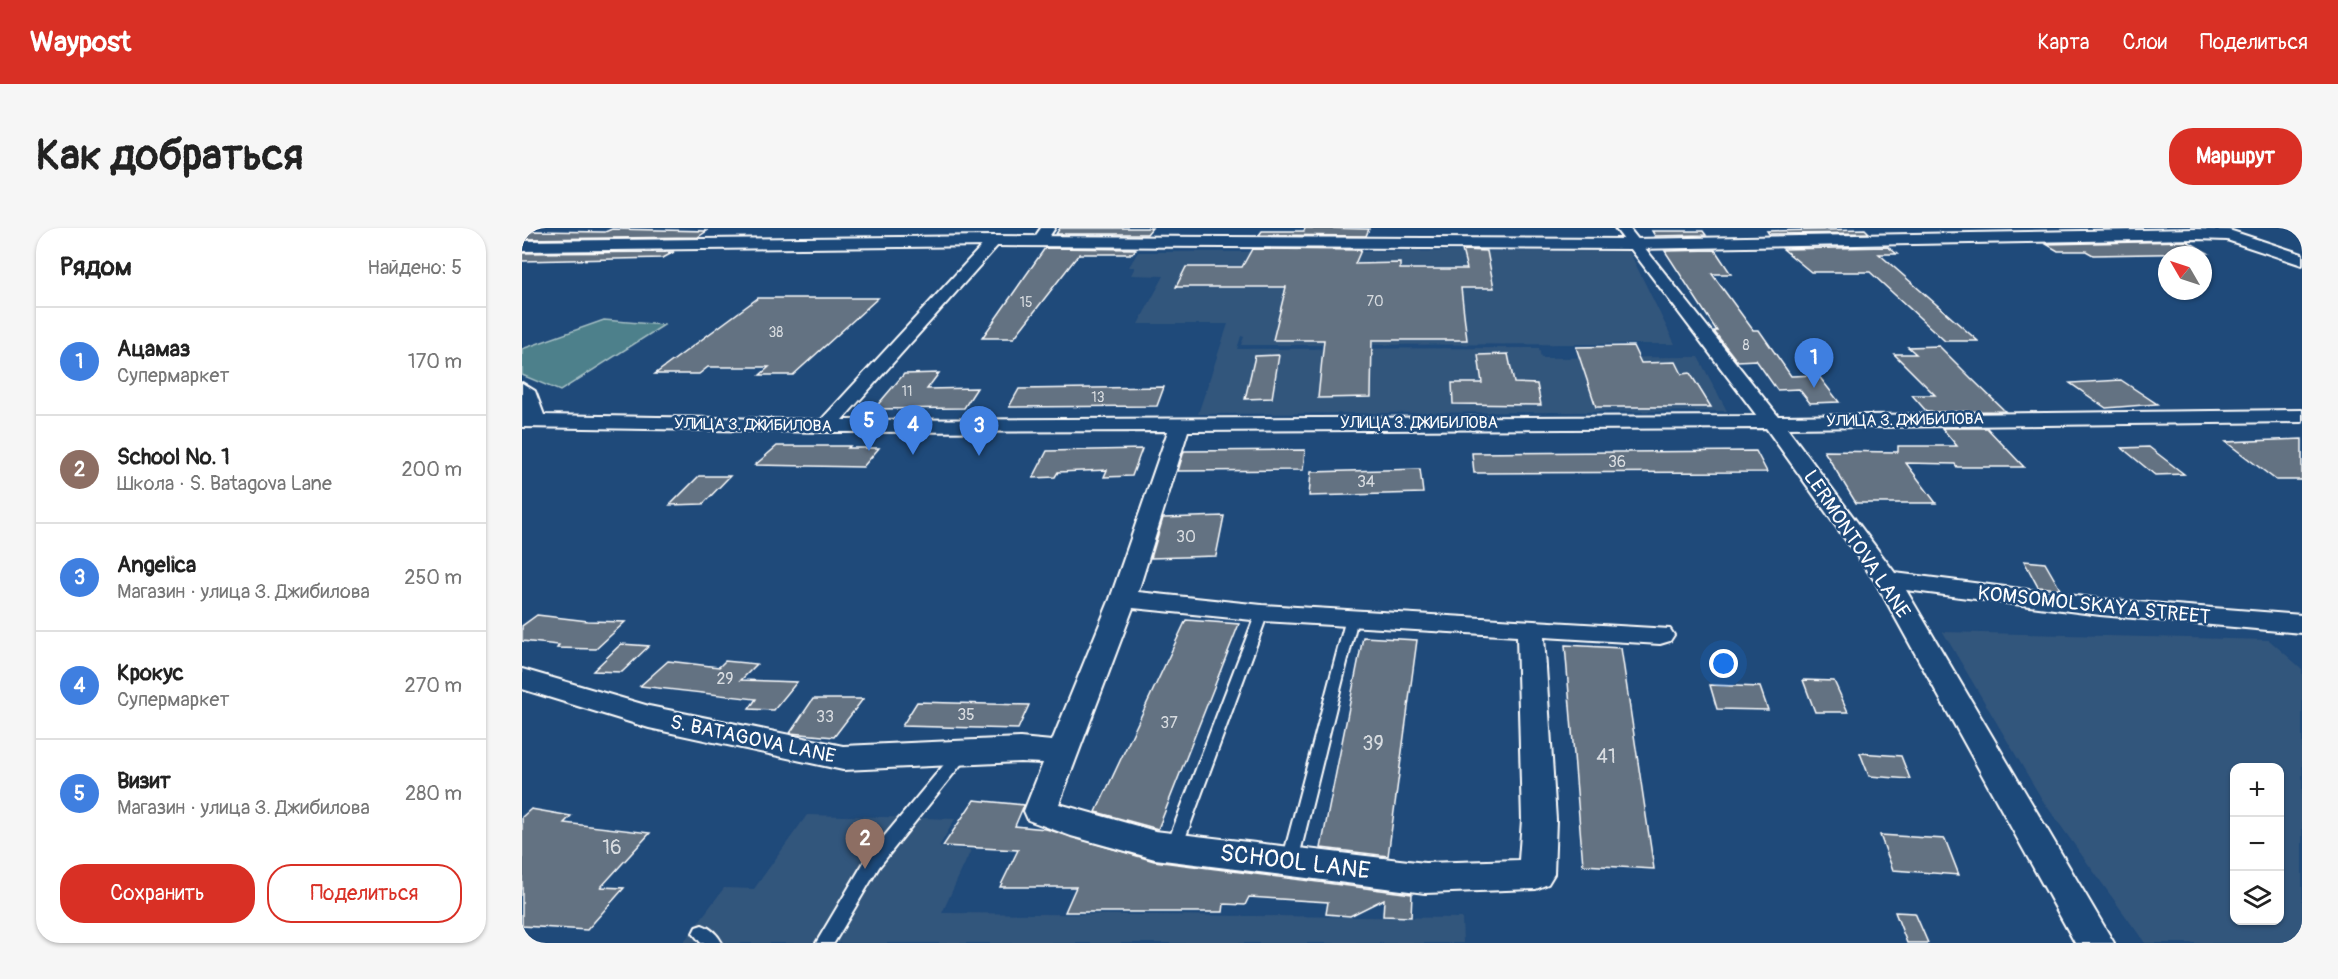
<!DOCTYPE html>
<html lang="ru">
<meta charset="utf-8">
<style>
:root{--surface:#fff;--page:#f6f6f6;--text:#222;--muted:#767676;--line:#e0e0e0;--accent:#d93025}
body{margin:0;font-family:Pangolin,sans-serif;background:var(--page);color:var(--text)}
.controls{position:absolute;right:18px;bottom:18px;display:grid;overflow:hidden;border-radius:12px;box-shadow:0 2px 4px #0004}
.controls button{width:54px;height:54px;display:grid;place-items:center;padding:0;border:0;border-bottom:2px solid var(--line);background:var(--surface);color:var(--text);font:30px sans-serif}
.compass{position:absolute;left:1636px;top:18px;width:54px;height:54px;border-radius:50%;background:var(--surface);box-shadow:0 2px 4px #0004;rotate:309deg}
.you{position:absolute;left:1202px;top:436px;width:21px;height:21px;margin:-15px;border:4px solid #fff;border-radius:50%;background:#1a73e8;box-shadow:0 0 0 9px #1a73e833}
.badge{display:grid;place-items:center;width:39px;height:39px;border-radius:50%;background:var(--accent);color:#fff;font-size:20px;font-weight:700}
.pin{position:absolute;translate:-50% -50px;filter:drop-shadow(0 2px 3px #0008)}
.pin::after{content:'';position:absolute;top:32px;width:21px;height:18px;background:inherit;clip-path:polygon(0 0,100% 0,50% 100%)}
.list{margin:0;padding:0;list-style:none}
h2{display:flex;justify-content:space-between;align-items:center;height:78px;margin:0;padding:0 24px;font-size:26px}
h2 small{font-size:20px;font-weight:400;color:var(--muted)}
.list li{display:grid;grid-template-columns:39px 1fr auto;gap:18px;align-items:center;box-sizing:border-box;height:108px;padding:0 24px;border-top:2px solid var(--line)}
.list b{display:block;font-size:22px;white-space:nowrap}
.list p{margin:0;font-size:20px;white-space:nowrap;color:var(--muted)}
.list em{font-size:20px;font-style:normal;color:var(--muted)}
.actions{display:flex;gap:12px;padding:18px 24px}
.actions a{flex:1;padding:14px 0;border:2px solid var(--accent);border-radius:24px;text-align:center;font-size:21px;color:var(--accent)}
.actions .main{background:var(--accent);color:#fff}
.icon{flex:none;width:33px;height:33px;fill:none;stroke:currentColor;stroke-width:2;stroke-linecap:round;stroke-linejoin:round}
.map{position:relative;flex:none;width:1780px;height:715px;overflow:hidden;border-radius:24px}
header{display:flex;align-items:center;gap:36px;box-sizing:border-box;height:84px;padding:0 30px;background:var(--accent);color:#fff}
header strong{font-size:28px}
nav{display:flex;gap:33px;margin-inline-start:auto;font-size:21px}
.intro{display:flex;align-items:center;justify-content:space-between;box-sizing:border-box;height:144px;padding:0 36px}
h1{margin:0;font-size:42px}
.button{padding:15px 27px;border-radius:24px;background:var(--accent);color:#fff;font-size:21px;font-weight:700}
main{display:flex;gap:36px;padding:0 36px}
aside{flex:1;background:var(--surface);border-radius:24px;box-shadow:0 2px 4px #0004}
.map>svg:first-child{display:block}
.built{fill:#33567c;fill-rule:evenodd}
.green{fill:#4e808b;stroke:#a6c0c5;stroke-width:1.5}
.building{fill:#637282;stroke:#fff;stroke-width:1.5}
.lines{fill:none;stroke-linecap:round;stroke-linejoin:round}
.service-casing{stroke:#fff;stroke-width:4}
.minor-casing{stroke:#fff;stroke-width:4}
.tertiary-casing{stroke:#fff;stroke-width:4}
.service{fill:#1f4a7a;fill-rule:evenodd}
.minor{fill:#1f4a7a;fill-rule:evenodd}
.tertiary{fill:#1f4a7a;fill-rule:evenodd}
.labels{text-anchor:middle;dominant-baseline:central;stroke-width:5;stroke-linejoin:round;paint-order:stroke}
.far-number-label{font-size:14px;fill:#d8dce0}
.far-street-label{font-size:16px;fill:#fff;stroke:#1f4a7a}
.number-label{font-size:16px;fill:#d8dce0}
.street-label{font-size:20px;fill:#fff;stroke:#1f4a7a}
.near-number-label{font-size:20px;fill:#d8dce0}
.near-street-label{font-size:24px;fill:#fff;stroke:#1f4a7a}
</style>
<header>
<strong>Waypost</strong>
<nav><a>Карта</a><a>Слои</a><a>Поделиться</a></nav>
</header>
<div class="intro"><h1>Как добраться</h1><a class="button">Маршрут</a></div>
<main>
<aside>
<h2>Рядом<small>Найдено: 5</small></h2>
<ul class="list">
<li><span class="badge" style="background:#3f7fe0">1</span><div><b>Ацамаз</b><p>Супермаркет</p></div><em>170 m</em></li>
<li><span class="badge" style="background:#8d6e63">2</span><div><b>School No. 1</b><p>Школа · S. Batagova Lane</p></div><em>200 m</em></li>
<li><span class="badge" style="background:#3f7fe0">3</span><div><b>Angelica</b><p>Магазин · улица З. Джибилова</p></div><em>250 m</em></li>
<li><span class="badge" style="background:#3f7fe0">4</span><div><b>Крокус</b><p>Супермаркет</p></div><em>270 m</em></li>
<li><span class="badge" style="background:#3f7fe0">5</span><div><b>Визит</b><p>Магазин · улица З. Джибилова</p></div><em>280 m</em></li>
</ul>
<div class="actions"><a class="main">Сохранить</a><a>Поделиться</a></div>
</aside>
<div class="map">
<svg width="1780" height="715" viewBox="0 0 1780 715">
<rect width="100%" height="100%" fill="#1f4a7a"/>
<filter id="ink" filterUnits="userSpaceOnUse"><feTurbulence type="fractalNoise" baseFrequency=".0167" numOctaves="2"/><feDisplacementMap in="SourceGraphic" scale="12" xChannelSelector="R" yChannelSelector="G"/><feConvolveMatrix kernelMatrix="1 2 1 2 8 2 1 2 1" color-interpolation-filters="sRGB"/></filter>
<g filter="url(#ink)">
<g class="built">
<polygon points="1107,23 1153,116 719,117 722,109 719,108 715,121 1017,120 1019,130 1176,129 1205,183 676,186 706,96 616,96 642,48 609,47 613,39 607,39 616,24"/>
<path d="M1421 404 1747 412 1780 441V715H1623L1521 573ZM1712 540H1758V692H1712Z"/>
<polygon points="285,587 433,591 417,619 449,622 420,685 940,690 941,715 161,715 202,660 232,661"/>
</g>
<polygon class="green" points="82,92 142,97 38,163 0,147 0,121"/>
<g class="building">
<polygon points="538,0 630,0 625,6 534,6"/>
<polygon points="783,0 801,0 847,1 844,8 737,7 740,3 782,3"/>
<polygon points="90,1 185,3 176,9 0,11 0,8 11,3 83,4"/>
<polygon points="1343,1 1347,5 1247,6 1245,3"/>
<polygon points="1130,3 1181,3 1184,7 1133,8"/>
<polygon points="1665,13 1686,25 1571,27 1564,23 1536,23 1524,16"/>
<polygon points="1366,19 1375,26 1357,26 1456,113 1423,113 1348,44 1289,44 1261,21"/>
<polygon points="523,20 614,21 610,26 557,26 492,110 460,110"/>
<polygon points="730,21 839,22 833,36 878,35 878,41 945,41 940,22 965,23 972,60 939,60 945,112 850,112 849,169 796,170 802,112 751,112 764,59 654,59 664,39 720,39"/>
<polygon points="1193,22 1209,46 1190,46 1231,102 1237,102 1269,148 1296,147 1317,174 1288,175 1277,161 1255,162 1234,132 1215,133 1194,106 1192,103 1195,103 1143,23"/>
<polygon points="152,24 141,30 0,33 0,25"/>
<polygon points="236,70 356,70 271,147 238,147 247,139 186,139 177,146 133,146"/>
<polygon points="1111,118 1119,135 1154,134 1160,146 1168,145 1189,179 1074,179 1054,119"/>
<polygon points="1417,118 1450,151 1483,183 1405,184 1390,167 1413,167 1372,126 1394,126 1386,119"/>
<polygon points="986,126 992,155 1015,156 1019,177 931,176 930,155 960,155 956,127"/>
<polygon points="757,127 750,170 723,171 733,128"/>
<polygon points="417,145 405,161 455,160 442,180 352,181 382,146"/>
<polygon points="1599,152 1635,176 1584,180 1548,155"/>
<polygon points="642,159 635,178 487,179 497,161"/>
<polygon points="1420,200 1465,200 1502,239 1435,239 1433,236 1384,235 1414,275 1334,275 1302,223 1376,224 1376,218 1435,218"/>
<polygon points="1780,211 1780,252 1754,252 1704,214"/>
<polygon points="255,218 328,218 326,220 357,220 341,239 233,237"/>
<polygon points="1627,219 1662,246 1633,247 1600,220"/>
<polygon points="620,221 610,248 582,249 585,242 536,244 533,249 511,250 525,223"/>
<polygon points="783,222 781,242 656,243 662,223"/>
<polygon points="1234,223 1245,244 952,245 950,225"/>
<polygon points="898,241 901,265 787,268 789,244"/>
<polygon points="177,248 208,248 181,276 148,277"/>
<polygon points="702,288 694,328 629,330 641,290"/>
<polygon points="1502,333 1523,335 1538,361 1516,359"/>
<polygon points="15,387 66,393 103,394 74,421 35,420 37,417 0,413 0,398"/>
<polygon points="664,392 717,396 636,601 574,584"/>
<polygon points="841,409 895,412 866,628 799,620"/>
<polygon points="99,416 127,418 100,444 71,443"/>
<polygon points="1043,417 1099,420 1132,641 1061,637"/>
<polygon points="146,433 197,439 203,433 235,436 219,452 275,454 252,482 227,481 234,471 118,458"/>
<polygon points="1281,452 1312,453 1326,484 1293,484"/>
<polygon points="1188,457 1238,459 1246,482 1195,481"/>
<polygon points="291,471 341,471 312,509 268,505"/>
<polygon points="395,474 507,477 496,501 380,498"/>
<polygon points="1338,525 1379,528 1388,551 1347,548"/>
<polygon points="452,572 502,577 493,598 524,601 632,633 890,666 889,689 861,688 862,671 828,688 804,686 806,674 727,669 723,677 702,676 701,684 543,684 554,659 478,659 496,622 421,618"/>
<polygon points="9,581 49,588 42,595 128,605 79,659 102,660 65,702 0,698 0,589"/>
<polygon points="1358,607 1423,611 1437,647 1371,642"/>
<polygon points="1373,684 1393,685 1406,715 1385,715"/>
</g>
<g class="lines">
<defs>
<g id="service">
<polygon points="740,381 746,385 660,619 658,624 652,626 646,624 644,619 734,385"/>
<polygon points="830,386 836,390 776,633 774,638 768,640 762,638 760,633 824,390"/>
<polygon points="440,520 445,521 447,525 445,529 357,639 312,715 294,715 345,629 435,521"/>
<path d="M180 697C189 700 196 707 200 715H179L171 705 174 699Z"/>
</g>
<g id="minor">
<polygon points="519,0 533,0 522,16 512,16 510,13"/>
<path d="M1093 0H1107L1256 188 1780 182V194L1265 200 1373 345 1578 371 1780 387V405L1578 387 1384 362 1592 715H1553L1353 353 1244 200 666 203 616 364 740 377 1148 401 1152 407 1148 413 1138 416 1022 409 1034 592 1032 646 1026 656 1014 661 903 665 633 631 549 608 506 592 502 583 521 535 498 534 321 542 127 500 0 461V441L127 478 321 518 498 510 530 513 588 371 646 203 304 204 0 199V155L13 163 22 187 299 192 467 10 472 9 479 13 477 16 320 192 1235 188ZM611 380 740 393 995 408 1000 592 997 632 903 635 633 603 537 576Z"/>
</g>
<polygon id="tertiary" points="1674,1 1707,2 1780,26 1780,37 1705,12 1674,11 1112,21 472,18 0,23 0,13 472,8 1112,11"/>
</defs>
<use href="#service" class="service-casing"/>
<use href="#minor" class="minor-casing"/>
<use href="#tertiary" class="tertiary-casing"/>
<use href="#service" class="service"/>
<use href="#minor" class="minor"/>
<use href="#tertiary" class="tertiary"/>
</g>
</g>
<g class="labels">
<g class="far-number-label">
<text x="853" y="73">70</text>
<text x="504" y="74">15</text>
<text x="254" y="104">38</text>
<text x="1224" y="117">8</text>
<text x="385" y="163">11</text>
<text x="576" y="169">13</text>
</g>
<g class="far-street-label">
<text transform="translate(1383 192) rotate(-1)">УЛИЦА З. ДЖИБИЛОВА</text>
<text x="897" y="195">УЛИЦА З. ДЖИБИЛОВА</text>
<text transform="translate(231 197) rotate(1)">УЛИЦА З. ДЖИБИЛОВА</text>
</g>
<g class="number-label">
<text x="1095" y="234">36</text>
<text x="844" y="254">34</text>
<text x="664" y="309">30</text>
<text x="203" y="451">29</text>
<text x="444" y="487">35</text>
<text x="303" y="489">33</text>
<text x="647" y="495">37</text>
</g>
<g class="street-label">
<text transform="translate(1335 316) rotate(56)">LERMONTOVA LANE</text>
<text transform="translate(1572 377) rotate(6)">KOMSOMOLSKAYA STREET</text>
<text transform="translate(231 511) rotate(12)">S. BATAGOVA LANE</text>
</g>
<g class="near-number-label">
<text x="851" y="515">39</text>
<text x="1084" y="528">41</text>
<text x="90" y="619">16</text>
</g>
<g class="near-street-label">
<text transform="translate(773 634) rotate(7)">SCHOOL LANE</text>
</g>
</g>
</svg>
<div class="controls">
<button>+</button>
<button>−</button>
<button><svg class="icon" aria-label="layers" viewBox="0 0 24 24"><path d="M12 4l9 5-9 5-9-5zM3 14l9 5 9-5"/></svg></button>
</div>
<svg class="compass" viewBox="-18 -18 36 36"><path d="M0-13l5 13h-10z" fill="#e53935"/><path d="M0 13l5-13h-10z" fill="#767676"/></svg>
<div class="you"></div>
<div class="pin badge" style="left:1292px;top:160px;background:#3f7fe0">1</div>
<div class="pin badge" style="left:343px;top:641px;background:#8d6e63">2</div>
<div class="pin badge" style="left:457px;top:228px;background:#3f7fe0">3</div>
<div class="pin badge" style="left:391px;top:227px;background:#3f7fe0">4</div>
<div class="pin badge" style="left:347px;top:223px;background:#3f7fe0">5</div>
</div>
</main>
